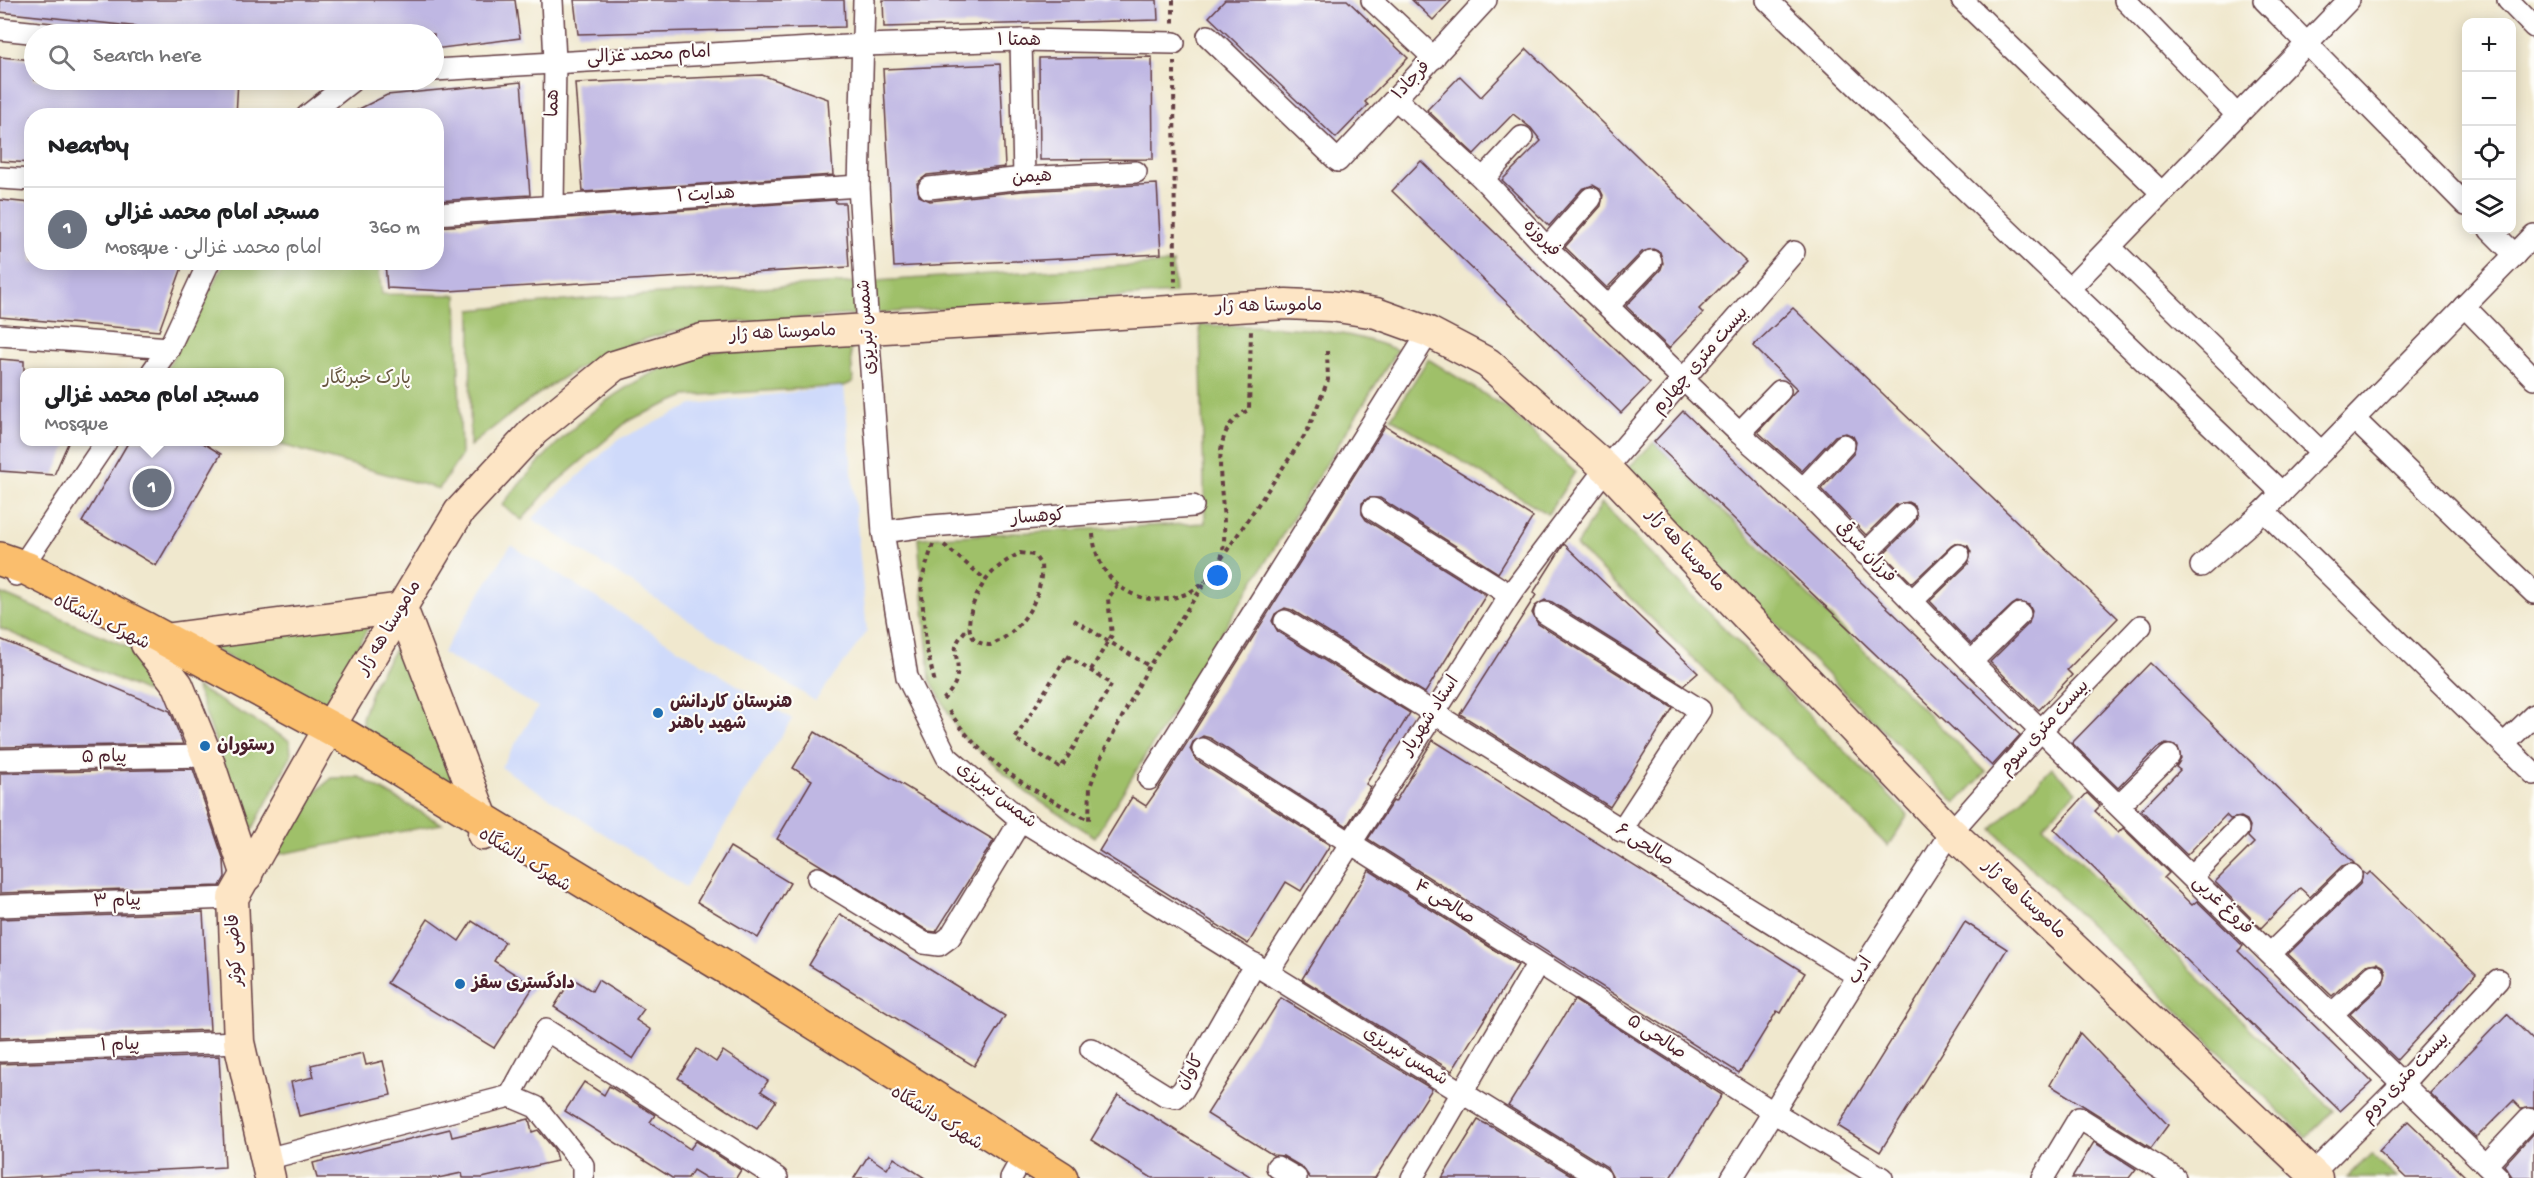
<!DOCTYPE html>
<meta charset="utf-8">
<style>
:root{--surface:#fff;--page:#f6f6f6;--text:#202124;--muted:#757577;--line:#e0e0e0;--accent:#1a73e8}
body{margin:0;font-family:"Gochi Hand","Playpen Sans Arabic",sans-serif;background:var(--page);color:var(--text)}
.controls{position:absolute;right:18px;top:18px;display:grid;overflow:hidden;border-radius:12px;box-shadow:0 3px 15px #0003}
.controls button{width:54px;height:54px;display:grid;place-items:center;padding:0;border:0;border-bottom:2px solid var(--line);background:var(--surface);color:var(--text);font:30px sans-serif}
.you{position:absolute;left:1218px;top:576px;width:21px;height:21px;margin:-15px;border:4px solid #fff;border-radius:50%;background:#1a73e8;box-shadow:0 0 0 9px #1a73e833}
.badge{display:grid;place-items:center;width:39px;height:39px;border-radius:50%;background:var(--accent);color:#fff;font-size:20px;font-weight:700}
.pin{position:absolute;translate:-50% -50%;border:3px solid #fff;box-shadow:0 2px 6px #0006}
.popup{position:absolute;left:20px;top:368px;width:264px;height:78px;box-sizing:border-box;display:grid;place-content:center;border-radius:12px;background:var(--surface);filter:drop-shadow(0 2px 4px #0005);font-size:20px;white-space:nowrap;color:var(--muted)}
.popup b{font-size:22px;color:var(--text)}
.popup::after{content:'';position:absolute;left:50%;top:100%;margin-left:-12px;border:12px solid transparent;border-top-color:var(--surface)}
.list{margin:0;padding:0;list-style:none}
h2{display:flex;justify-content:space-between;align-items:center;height:78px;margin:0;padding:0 24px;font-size:26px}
h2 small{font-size:20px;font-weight:400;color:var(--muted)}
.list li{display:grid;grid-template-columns:39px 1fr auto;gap:18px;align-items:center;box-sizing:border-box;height:84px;padding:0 24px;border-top:2px solid var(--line)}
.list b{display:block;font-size:22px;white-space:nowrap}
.list p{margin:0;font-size:20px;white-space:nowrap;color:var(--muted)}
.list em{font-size:20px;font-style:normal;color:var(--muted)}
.icon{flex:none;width:33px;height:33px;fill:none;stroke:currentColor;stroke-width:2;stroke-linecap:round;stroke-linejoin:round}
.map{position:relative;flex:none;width:2534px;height:1178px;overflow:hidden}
.search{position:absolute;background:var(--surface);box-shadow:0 3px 15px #0003;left:24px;top:24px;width:420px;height:66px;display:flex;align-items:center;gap:15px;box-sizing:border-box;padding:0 21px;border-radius:33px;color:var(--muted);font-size:22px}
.panel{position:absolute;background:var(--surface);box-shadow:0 3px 15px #0003;left:24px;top:108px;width:420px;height:162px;border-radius:24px}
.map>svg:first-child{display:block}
.built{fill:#cfdafa}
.green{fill:#9fc069;stroke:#74704a;stroke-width:1.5}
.building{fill:#bfb7e3}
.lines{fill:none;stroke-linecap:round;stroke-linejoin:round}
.minor-casing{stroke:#633d43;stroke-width:24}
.secondary-casing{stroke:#633d43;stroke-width:33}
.primary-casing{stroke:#633d43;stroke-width:36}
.path{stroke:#633d43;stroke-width:4;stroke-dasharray:4.5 4.5;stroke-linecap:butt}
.minor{stroke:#fff;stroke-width:21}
.secondary{stroke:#fde5c5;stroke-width:30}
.primary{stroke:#fabe6d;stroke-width:33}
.poi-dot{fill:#1f6fb2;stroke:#fdfcf7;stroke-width:2}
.labels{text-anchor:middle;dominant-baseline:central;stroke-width:4.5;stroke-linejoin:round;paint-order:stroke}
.street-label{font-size:18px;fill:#4a1f2b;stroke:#fdfcf7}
.park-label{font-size:18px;fill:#685741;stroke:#fdfcf7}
.poi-label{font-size:18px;font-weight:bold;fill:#4a1f2b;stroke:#fdfcf7;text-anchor:start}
</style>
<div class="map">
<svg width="2534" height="1178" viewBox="0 0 2534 1178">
<rect width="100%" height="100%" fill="#fdfcf7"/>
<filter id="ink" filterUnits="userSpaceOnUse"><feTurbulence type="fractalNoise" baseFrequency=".0167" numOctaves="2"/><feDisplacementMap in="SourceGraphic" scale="12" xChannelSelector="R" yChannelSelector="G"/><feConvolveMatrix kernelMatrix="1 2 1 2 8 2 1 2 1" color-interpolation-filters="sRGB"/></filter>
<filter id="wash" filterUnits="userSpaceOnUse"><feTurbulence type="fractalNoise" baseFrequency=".008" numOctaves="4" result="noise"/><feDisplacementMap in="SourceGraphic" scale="24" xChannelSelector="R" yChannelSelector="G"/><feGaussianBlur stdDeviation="1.35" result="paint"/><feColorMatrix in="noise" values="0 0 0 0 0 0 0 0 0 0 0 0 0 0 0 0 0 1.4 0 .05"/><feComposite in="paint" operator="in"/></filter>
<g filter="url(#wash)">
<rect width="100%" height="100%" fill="#f0e8ce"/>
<g class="built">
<polygon points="844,386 867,632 815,701 532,519 617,440 695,404"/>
<polygon points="511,545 792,719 686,887 501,767 538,707 442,653"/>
</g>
<g class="green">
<polygon points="225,263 378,263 382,294 457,295 461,456 439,489 271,442 280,442 280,372 165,372"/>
<path d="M1173 263 1175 293 729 323C707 327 682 328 660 335 584 355 530 398 470 446L471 310 595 298Z"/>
<path d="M1200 325C1266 327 1335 324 1397 350L1095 837 1027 793 960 734 930 679 918 538 1205 523Z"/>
<path d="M850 342 853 382 844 386 686 396 629 420 550 488 522 520 502 505C556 439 615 379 699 355 743 343 805 345 850 342Z"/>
<polygon points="1428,359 1508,409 1575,472 1548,514 1391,418"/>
<polygon points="1654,442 1986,772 1956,803 1624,472"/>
<polygon points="1601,503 1908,815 1888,846 1576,546"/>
<polygon points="0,593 150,656 174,704 0,628"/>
<polygon points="373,619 329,698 320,706 202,643"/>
<polygon points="401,640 465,804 367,745 362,718 375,681"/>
<polygon points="196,687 290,741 291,756 249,836"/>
<polygon points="2052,768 2076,791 2043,825 2333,1110 2306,1137 1992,829"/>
<polygon points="359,777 442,824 270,856 314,793 332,778"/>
<polygon points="2371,1154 2396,1178 2347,1178"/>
</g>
<g id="blocks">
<g class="building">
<polygon points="0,0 515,0 520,38 434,49 434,34 206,34 0,12"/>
<polygon points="574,0 844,0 845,27 578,34"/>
<polygon points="883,0 1157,0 1158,20 884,27"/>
<polygon points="1225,0 1347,0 1408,58 1365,102 1368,105 1336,138 1209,17"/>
<polygon points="1412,0 1452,0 1433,20"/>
<polygon points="1527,49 1746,262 1699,309 1703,313 1669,348 1626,306 1661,269 1663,263 1660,252 1653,249 1642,252 1607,288 1565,247 1601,206 1603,195 1600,189 1593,185 1582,189 1549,226 1502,180 1541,141 1531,128 1513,114 1474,154 1427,110 1460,76 1481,97"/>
<polygon points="0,57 34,60 34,80 238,80 236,116 32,116 32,163 0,161"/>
<polygon points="1152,57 1153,159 1040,160 1039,58"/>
<polygon points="1000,64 1005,167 927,175 917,183 919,196 930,201 1022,191 1157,184 1161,254 894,267 883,69"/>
<polygon points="762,75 828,99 833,175 583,192 575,83"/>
<polygon points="521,82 530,195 436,201 436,116 345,116 387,95"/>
<polygon points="1421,161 1650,383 1621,413 1392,191"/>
<polygon points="0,200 32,203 32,262 184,262 159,331 0,317"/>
<polygon points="835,200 836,203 845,203 849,267 448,291 387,288 385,262 436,262 436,227"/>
<polygon points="1793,308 2118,618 2067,670 2072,675 2039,710 1990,662 2029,623 2032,611 2029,605 2017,602 2012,605 1971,644 1930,601 1968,564 1971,552 1968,546 1956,543 1951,546 1912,583 1883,554 1914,523 1917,517 1914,505 1908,502 1896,505 1866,535 1821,489 1854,453 1856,442 1853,436 1846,433 1835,436 1802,471 1758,432 1797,389 1753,346"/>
<polygon points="0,359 24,361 24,441 69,441 54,475 0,471"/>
<polygon points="1683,411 2020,735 1992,766 1654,442"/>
<polygon points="1385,426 1533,517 1498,573 1380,498 1368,498 1362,503 1362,514 1366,520 1486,595 1425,693 1292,610 1285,608 1275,614 1272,621 1278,632 1410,713 1366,784 1371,787 1347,826 1210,738 1203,736 1193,742 1190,749 1196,760 1330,845 1301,891 1286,882 1248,944 1099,851 1132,797 1146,806 1160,786"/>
<polygon points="129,441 200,441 221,454 156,566 82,522"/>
<polygon points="1564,544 1698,673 1684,685 1552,602 1545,600 1535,606 1532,613 1538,624 1673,708 1610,807 1460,714 1536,595 1533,593"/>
<polygon points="0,639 170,711 183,744 0,747"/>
<polygon points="2150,663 2354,863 2342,866 2310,897 2300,888 2261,928 2215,882 2254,843 2248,837 2250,826 2247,820 2241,817 2230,819 2226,815 2187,855 2141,810 2180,770 2176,767 2181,759 2178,747 2166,744 2157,748 2118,788 2072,743"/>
<polygon points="815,732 994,840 936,932 928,931 777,839 812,780 793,768"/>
<polygon points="1433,740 1805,973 1781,1013 1777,1011 1739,1073 1368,839 1393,801 1395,802"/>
<polygon points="193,769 224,861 225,877 220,886 0,893 0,773"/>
<polygon points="2087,793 2100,806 2095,811 2118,833 2123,828 2169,873 2164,878 2192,905 2197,901 2243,946 2238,951 2372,1082 2340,1111 2054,829"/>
<polygon points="730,847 790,883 758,938 697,902"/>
<polygon points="1369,870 1518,965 1452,1071 1302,979"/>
<polygon points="2363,872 2367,875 2370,872 2476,974 2397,1060 2350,1014 2383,984 2386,973 2383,966 2377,963 2366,965 2332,996 2288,954 2360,884"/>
<polygon points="203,912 210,1030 0,1038 0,919"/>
<polygon points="840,914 1005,1016 974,1066 809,965"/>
<polygon points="428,919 459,941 472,921 505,942 494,961 534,986 494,1048 387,983"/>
<polygon points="1965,922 2007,949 1880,1152 1838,1126"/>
<polygon points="572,978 592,991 598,980 644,1009 636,1020 651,1030 633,1059 554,1007"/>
<polygon points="1281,998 1432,1089 1375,1178 1310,1178 1302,1167 1283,1156 1273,1155 1207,1114"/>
<polygon points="1574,1000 1722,1095 1670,1178 1613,1178 1607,1167 1508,1106"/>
<polygon points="2507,1014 2534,1041 2534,1108 2521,1109 2513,1101 2476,1138 2430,1093"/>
<polygon points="2080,1033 2168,1125 2151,1148 2050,1085"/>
<polygon points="697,1049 716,1062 723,1051 768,1081 761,1091 776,1101 757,1129 678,1078"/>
<polygon points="363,1053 366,1065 383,1061 391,1095 299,1116 291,1082 314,1077 311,1065"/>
<polygon points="219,1056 225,1167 0,1178 0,1064"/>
<polygon points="584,1082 604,1095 609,1086 655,1115 650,1122 690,1149 696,1141 741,1170 736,1178 706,1178 693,1170 688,1178 672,1178 565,1111"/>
<polygon points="1118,1095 1253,1178 1152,1178 1091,1140"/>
<polygon points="529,1119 532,1132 538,1130 554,1149 557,1161 482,1178 463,1178 462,1173 438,1178 317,1178 313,1163 450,1129 452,1137"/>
<polygon points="1478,1120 1494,1128 1576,1178 1442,1178"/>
<polygon points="2408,1121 2467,1178 2406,1178 2379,1152"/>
<polygon points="2534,1132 2534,1178 2513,1178 2504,1165"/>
<polygon points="2094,1142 2136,1169 2129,1178 2072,1178"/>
<polygon points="868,1156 887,1169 894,1158 925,1178 854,1178"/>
</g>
</g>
</g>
<g filter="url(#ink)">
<use href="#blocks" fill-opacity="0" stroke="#633d43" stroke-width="1.5"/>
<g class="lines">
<defs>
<g id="minor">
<polyline points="552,0 555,61 553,206"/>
<polyline points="864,0 859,186 868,329 883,532 907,677 947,757 1021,820 1600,1178"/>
<polyline points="1372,0 1434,58"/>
<polyline points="1767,0 2282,493"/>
<polyline points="1962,0 2162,193"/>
<polyline points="2125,0 2237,115"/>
<polyline points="2264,0 2466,205"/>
<polyline points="2508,0 2534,27"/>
<polyline points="0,29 49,34"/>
<polyline points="1208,36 1338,161 1486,0"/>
<polyline points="1021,40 1024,178"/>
<polyline points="434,70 864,45 1021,40 1174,43"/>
<polyline points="1396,99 1483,179 1547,248 1739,433 1803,489 1971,662 2499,1178"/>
<polyline points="307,116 353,80"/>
<polyline points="0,178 32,180"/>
<polyline points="1483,179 1522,137"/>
<polyline points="929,188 1024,178 1136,172"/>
<polyline points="436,214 859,186"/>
<polyline points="2490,230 2515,255"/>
<polyline points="2110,247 2321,452"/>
<polyline points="1547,248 1591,198"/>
<polyline points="2069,289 2349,0"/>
<polyline points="1608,306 1651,261"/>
<polyline points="2464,306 2534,378"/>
<polyline points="0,335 169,348"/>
<polyline points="152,372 169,348 209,262"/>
<polyline points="2354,419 2534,593"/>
<polyline points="1739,433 1780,391"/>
<polyline points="1803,489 1844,445"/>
<polyline points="1373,509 1510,595"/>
<polyline points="2264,511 2534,774"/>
<polyline points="883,532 918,527 1193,506"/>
<polyline points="1865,554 1905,514"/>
<polyline points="2201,566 2264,511 2534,235"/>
<polyline points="16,575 106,442"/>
<polyline points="1912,601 1959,555"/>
<polyline points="1545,613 1700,710 1621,831"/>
<polyline points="1285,621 1858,976"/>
<polyline points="1971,662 2020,614"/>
<polyline points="2504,744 2534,715"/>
<polyline points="1203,749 1773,1112 1882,1178"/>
<polyline points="0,760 207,756"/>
<polyline points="1149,779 1429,332"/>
<polyline points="2119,805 2169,756"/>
<polyline points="2192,876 2238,829"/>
<polyline points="818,878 924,943 939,945 950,937 1021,820"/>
<polyline points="0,906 233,898"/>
<polyline points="2271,953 2351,875"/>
<polyline points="1268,972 1510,595 1606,468 1794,252"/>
<polyline points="2333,1013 2374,975"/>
<polyline points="1091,1049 1165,1095 1176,1097 1183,1090 1255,964"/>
<polyline points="0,1051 239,1042"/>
<polyline points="266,1159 510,1096"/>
<polyline points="2486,1165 2529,1119"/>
<polyline points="1277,1167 1296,1178"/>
<polyline points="583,1178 583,1165 536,1107 510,1096 546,1030 777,1178"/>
<polyline points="1011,1178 1016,1169"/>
<polyline points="1412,1178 1538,963"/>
<polyline points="1732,1178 1858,976 1951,832 2041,730 2141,626"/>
<polyline points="2043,1178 2079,1118 2175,1178"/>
<polyline points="2308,1178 2403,1083 2498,980"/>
</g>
<g id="secondary">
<polyline points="247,876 207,756 178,685 146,644 164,639 402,608 484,821 483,835"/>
<polyline points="270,1178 239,1042 233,898 329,728 459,512 534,431 614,366 702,339 1286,304 1331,306 1376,313 1429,332 1488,363 1606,468 1951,832 2317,1178"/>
</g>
<polyline id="primary" points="0,559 26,568 146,629 347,737 768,993 1061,1178"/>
</defs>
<use href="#minor" class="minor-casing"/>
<use href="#secondary" class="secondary-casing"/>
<use href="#primary" class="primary-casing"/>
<g class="path">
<polyline points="1173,0 1173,23"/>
<polyline points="1174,61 1175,287"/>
<path d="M1093 534C1097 593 1159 620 1205 582"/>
<polyline points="933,544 921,582 926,646 935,683"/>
<polyline points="944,545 986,580"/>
<path d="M1020 553 1034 555 1041 565C1044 597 1020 634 990 645 954 643 973 597 986 580 995 568 1007 560 1020 553Z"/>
<path d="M1221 558C1235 514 1196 432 1249 410L1251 330"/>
<polyline points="1074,620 1149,666"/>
<polygon points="1067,656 1112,684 1061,768 1015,739"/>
<polyline points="1091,670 1112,635 1108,599 1117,585"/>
<path d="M943 700C948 694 954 688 956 680 963 655 944 652 969 627"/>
<path d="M949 711C987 768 1031 789 1089 820L1090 787 1100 759 1149 666 1307 432 1328 380 1327 351"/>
</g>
<use href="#minor" class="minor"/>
<use href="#secondary" class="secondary"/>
<use href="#primary" class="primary"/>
</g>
</g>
<g class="poi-dot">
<circle cx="658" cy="713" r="6"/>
<circle cx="205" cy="746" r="6"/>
<circle cx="460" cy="984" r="6"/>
</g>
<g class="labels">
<g class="street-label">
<text x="1019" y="41">همتا ۱</text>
<text transform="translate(649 56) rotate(-3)">امام محمد غزالی</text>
<text transform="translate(1412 81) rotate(-47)">فرجاد۱</text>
<text transform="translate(554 103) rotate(-89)">هما</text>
<text transform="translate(1032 178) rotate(-4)">هیمن</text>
<text transform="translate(706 196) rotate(-4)">هدایت ۱</text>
<text transform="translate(1541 239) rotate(46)">فیروزه</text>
<text transform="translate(1269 307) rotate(-1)">ماموستا هه ژار</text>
<text transform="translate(868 327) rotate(-94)">شمس تبریزی</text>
<text transform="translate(783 334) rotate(-3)">ماموستا هه ژار</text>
<text transform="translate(1701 361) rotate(-49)">بیست متری چهارم</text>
<text transform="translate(1038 518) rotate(-4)">کوهسار</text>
<text transform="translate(1685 551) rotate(47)">ماموستا هه ژار</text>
<text transform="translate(1865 553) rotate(46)">فرزان شرقی</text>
<text transform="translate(101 623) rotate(26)">شهرک دانشگاه</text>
<text transform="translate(390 628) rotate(-59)">ماموستا هه ژار</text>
<text transform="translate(1431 716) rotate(-57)">استاد شهریار</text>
<text transform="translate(2045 728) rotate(-47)">بیست متری سوم</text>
<text transform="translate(104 758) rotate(-1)">پیام ۵</text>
<text transform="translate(996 796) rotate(38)">شمس تبریزی</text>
<text transform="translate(1644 846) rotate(32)">صالحی ۶</text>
<text transform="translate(524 861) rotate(32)">شهرک دانشگاه</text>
<text transform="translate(2024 900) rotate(43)">ماموستا هه ژار</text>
<text transform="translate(117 902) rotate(-2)">پیام ۳</text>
<text transform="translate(1444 903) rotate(32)">صالحی ۴</text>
<text transform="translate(2222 906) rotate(44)">فروغ غربی</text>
<text transform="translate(236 950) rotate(-93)">قاضی کوثر</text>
<text transform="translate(1861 971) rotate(-57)">ادب</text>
<text transform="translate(1656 1038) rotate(33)">صالحی ۵</text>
<text transform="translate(120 1046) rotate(-2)">پیام ۱</text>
<text transform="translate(1405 1057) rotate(32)">شمس تبریزی</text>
<text transform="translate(1191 1073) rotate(-58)">کاوان</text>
<text transform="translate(2406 1078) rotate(-46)">بیست متری دوم</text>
<text transform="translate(936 1119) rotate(32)">شهرک دانشگاه</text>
</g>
<g class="park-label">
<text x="367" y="379">پارک خبرنگار</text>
</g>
<g class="poi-label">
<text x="670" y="703">هنرستان کاردانش<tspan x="670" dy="21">شهید باهنر</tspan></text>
<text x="217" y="746">رستوران</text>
<text x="472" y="984">دادگستری سقز</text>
</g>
</g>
</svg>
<div class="controls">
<button>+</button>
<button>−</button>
<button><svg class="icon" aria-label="locate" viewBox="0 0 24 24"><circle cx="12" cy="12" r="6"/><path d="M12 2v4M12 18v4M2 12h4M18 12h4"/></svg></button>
<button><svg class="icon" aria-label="layers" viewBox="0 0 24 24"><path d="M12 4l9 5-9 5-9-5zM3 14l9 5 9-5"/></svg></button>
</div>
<div class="you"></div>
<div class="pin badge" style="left:152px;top:488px;background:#6b7280">1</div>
<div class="popup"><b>مسجد امام محمد غزالی</b>Mosque</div>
<div class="search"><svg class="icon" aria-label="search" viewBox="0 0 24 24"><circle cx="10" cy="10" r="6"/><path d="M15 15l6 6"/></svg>Search here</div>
<section class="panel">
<h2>Nearby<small></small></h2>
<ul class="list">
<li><span class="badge" style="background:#6b7280">1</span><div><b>مسجد امام محمد غزالی</b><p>Mosque · امام محمد غزالی</p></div><em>360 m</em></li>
</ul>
</section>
</div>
